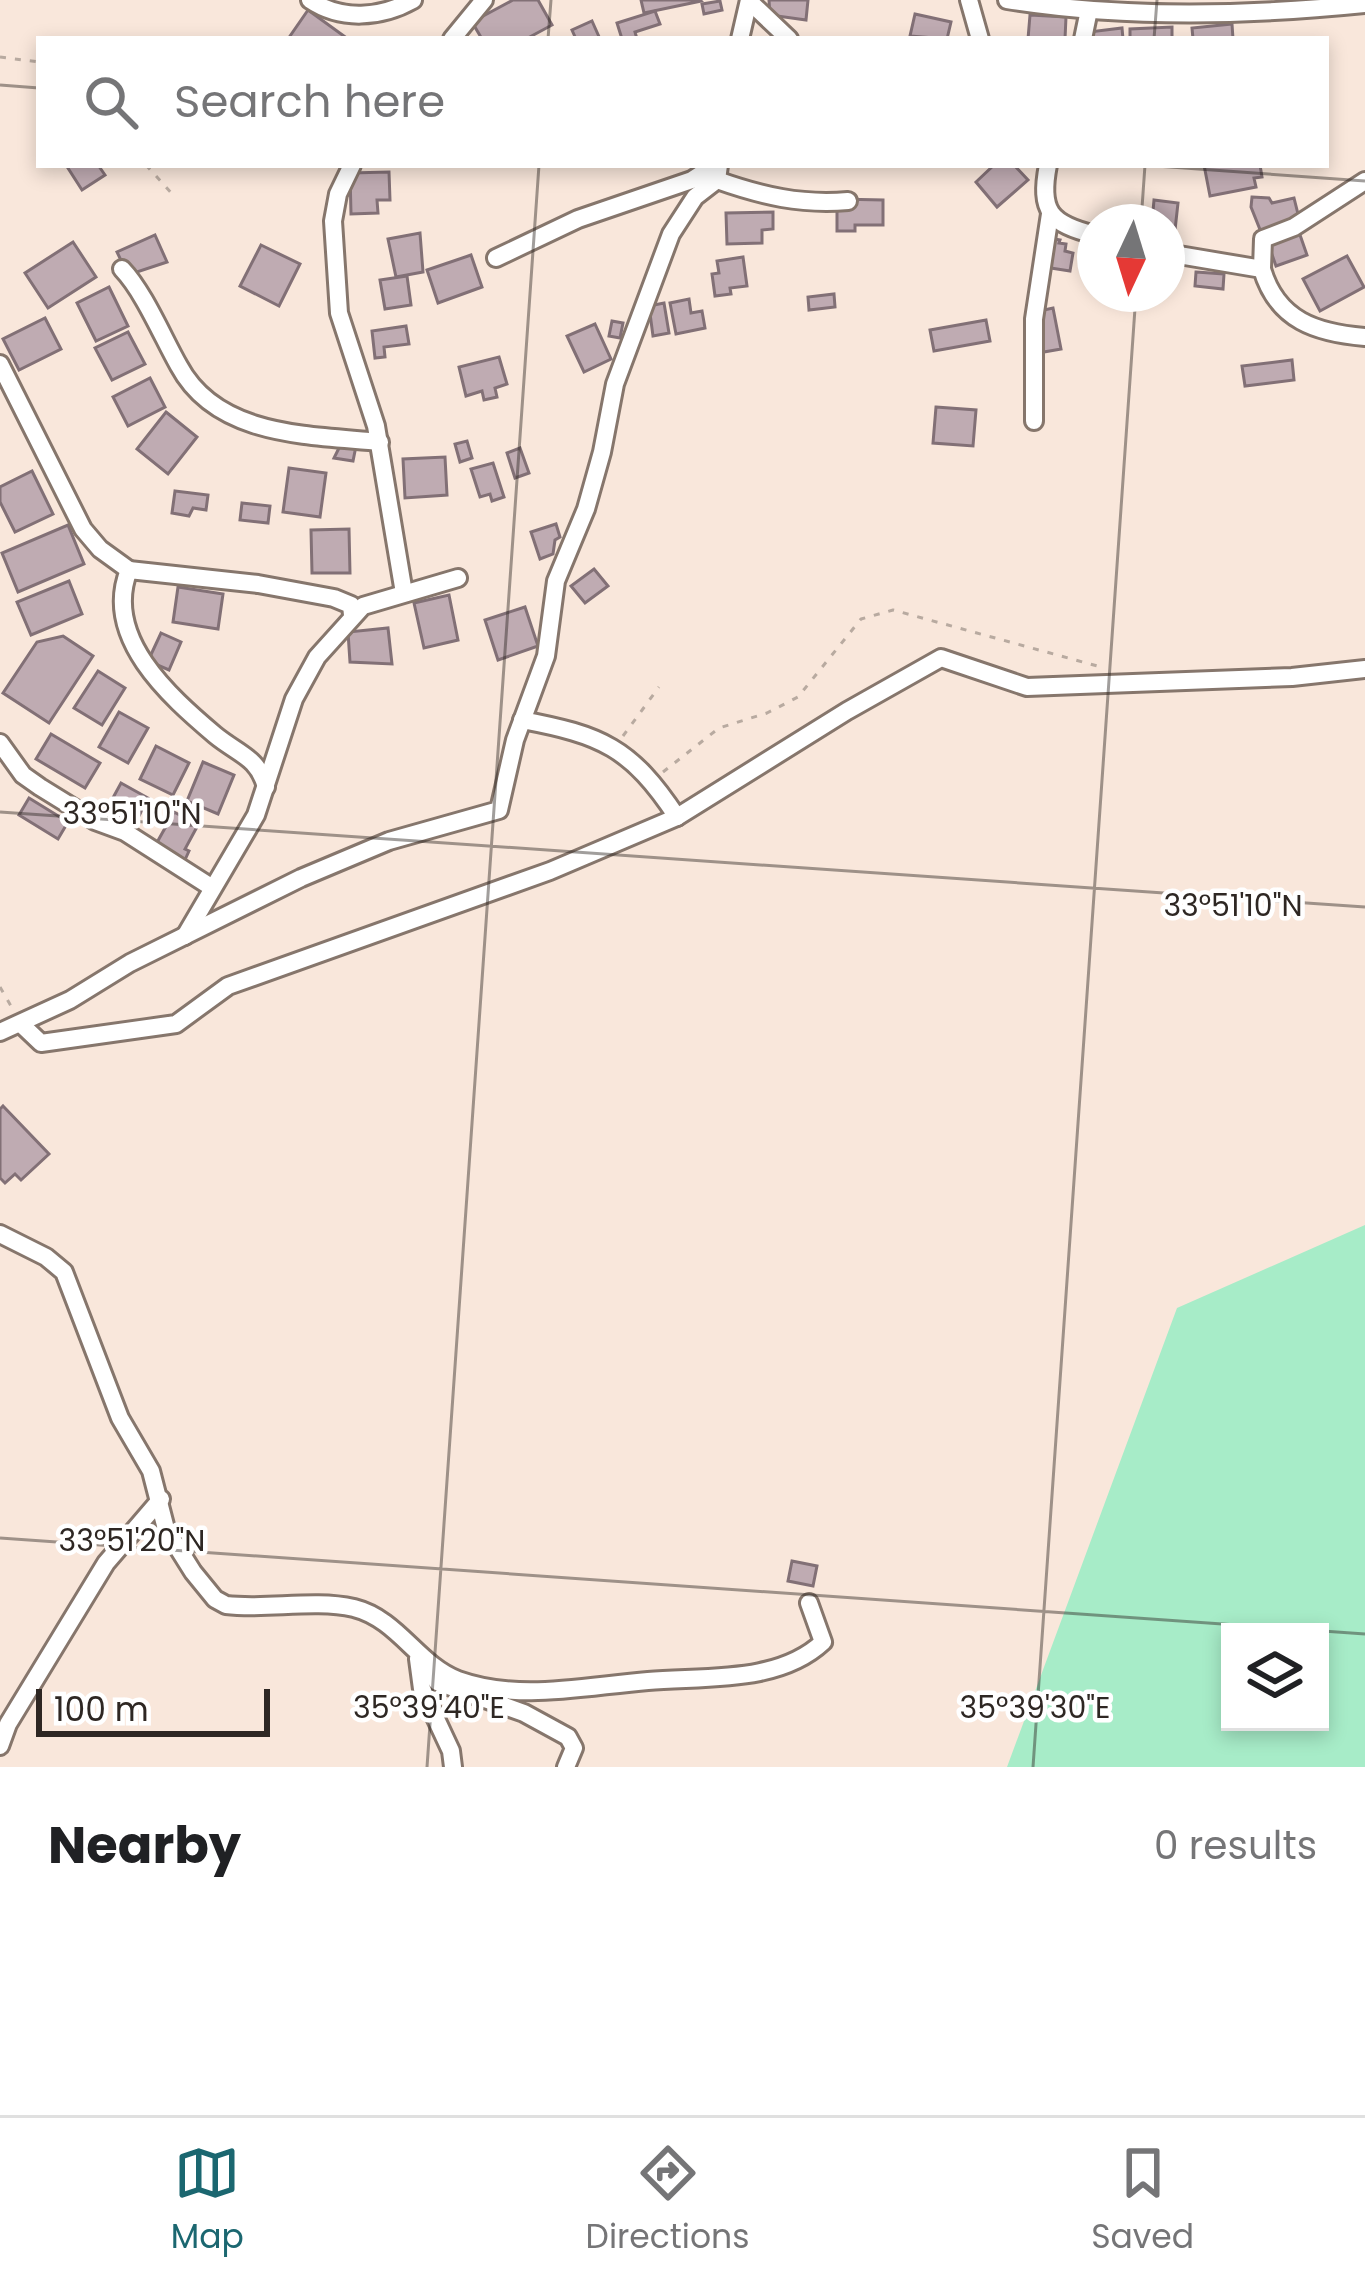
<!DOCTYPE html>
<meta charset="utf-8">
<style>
:root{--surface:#fff;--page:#f2f2f2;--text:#202124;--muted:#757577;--line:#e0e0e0;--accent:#1b6770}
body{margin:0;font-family:Poppins,sans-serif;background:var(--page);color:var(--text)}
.controls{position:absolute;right:36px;bottom:36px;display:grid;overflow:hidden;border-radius:0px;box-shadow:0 6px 18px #0003}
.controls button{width:108px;height:108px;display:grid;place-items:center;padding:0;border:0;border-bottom:3px solid var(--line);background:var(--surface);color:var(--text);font:60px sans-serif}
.compass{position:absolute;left:1077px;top:204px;width:108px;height:108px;border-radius:50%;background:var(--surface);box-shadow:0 6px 18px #0003;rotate:184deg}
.scale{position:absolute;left:36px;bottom:30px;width:234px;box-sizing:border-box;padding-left:12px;border:6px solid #2e2723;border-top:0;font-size:33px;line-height:42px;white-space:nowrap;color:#2e2723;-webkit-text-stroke:9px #fff;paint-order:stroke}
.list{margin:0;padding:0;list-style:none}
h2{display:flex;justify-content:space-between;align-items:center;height:156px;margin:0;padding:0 48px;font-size:51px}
h2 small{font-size:39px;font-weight:400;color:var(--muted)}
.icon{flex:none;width:66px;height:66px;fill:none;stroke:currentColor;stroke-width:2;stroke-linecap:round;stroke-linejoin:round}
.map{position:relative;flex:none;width:1365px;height:1767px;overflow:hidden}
.search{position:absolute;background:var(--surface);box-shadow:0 6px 18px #0003;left:36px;right:36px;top:36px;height:132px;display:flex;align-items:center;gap:30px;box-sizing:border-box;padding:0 42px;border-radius:0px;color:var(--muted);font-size:45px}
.sheet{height:348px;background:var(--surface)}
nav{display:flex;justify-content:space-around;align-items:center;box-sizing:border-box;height:168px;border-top:3px solid var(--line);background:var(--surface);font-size:33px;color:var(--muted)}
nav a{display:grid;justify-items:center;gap:6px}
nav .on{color:var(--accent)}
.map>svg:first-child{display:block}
.green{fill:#a7ecc8;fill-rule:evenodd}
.building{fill:#bfabb2;stroke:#827076;stroke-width:3}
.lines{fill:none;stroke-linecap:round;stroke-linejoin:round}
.minor-casing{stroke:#86766c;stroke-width:22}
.path{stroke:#b8aaa0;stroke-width:3;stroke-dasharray:6 9;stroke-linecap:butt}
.minor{stroke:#fff;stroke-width:16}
.ticks{fill:none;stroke:#2e2723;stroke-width:3;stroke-opacity:0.45}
.ticks-label{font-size:30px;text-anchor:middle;fill:#2e2723;stroke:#fff;stroke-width:9;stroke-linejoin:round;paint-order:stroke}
</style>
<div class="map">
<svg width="1365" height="1767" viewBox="0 0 1365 1767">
<rect width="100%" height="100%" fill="#f9e7db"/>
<path class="green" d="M1365 1225V1767H1007L1177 1308ZM1230 1632H1320V1722H1230Z"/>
<g class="building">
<polygon points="513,0 538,0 552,25 526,39 482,39 472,22"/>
<polygon points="641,0 700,0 701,1 644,13"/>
<polygon points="769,0 808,0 806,20 770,15"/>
<polygon points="720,1 722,10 704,14 702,4"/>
<polygon points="308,10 348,39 288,39"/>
<polygon points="655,11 660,24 635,32 637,39 622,39 617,23"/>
<polygon points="915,14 951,22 947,39 910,36"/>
<polygon points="1030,15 1066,17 1065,39 1028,39"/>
<polygon points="592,21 600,39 576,39 572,30"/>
<polygon points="1232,24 1233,39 1193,39 1192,28"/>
<polygon points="1172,27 1172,39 1130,39 1130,29"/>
<polygon points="1122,28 1123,39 1089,39 1089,32"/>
<polygon points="66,165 98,165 105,175 82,190"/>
<polygon points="994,165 1014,165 1028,180 997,207 976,182"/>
<polygon points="1204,165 1260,165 1262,177 1254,178 1256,187 1210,196"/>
<polygon points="389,172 390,200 377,200 378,213 351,214 350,173"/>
<polygon points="1252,197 1269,198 1272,203 1294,198 1299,218 1261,232 1251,207"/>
<polygon points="837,199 883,200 883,225 855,225 855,231 837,231"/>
<polygon points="1154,200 1178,203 1173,248 1167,247 1167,222 1152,222"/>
<polygon points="773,212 773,229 762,230 762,243 727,244 726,213"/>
<polygon points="1299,232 1307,255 1276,266 1268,243"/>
<polygon points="420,233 423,272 396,277 388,239"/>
<polygon points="155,235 167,262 128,275 117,252"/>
<polygon points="1043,237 1060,240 1059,243 1066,244 1065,251 1073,253 1070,271 1038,266"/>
<polygon points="73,242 96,277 48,308 25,273"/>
<polygon points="261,245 300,264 279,306 240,286"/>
<polygon points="471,255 482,287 438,303 427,270"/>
<polygon points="1347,256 1364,287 1320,311 1303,279"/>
<polygon points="743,257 747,286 730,288 731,294 715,296 712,274 719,273 717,261"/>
<polygon points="1196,272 1224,274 1223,289 1195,286"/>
<polygon points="407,276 411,305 385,309 380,280"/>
<polygon points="109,287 128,326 96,341 77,303"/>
<polygon points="834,294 835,307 809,310 808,297"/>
<polygon points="689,299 691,313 702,311 705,328 676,334 670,303"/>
<polygon points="664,303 669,333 653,336 649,306"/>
<polygon points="1053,308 1061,349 1044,352 1035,312"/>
<polygon points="45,318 61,349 19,370 3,339"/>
<polygon points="986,320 990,341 934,351 930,330"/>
<polygon points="612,321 623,323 620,338 609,336"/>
<polygon points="595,324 611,359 584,372 567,336"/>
<polygon points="406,326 409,344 384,347 385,357 375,358 372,331"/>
<polygon points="128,332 145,364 112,380 95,348"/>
<polygon points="499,357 507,384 495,388 497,397 484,400 482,391 466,396 459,367"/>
<polygon points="1292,360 1294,380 1245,386 1242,366"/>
<polygon points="150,378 165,407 128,426 113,397"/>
<polygon points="936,407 976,410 973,446 933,443"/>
<polygon points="166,412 197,437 168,474 137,449"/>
<polygon points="467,441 472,458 460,462 455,444"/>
<polygon points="341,444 356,446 353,461 334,458"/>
<polygon points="520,448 529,473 515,478 507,453"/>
<polygon points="445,457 447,495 405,498 403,459"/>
<polygon points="493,463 504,497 492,501 490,494 480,497 471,469"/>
<polygon points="289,468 326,473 320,517 283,512"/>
<polygon points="32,471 53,514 15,532 0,502 0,487"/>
<polygon points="175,491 208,495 206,510 193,508 189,516 172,513"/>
<polygon points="242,503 270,506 268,523 240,520"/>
<polygon points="556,524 560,537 555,540 553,554 540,559 531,532"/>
<polygon points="68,525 84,564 18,592 2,553"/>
<polygon points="349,529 350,573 312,573 311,530"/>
<polygon points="594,569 608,586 585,603 571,586"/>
<polygon points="69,581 82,614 31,635 17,602"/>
<polygon points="178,587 223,594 218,629 173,622"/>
<polygon points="449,595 458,640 424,648 414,603"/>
<polygon points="525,607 538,646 498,660 485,620"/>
<polygon points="388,628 392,664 350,662 348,632"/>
<polygon points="161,633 181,642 169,670 148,661"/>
<polygon points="63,636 93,656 49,723 3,693 37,642"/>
<polygon points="98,671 125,688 102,725 74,708"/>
<polygon points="119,712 148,728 128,763 99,747"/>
<polygon points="51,734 100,763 85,788 36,759"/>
<polygon points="156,746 189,763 173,795 140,779"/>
<polygon points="203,762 234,775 218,814 187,801"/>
<polygon points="121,783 148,798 137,820 132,817 126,827 115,821 119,813 108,807"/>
<polygon points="29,798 68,822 58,839 19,815"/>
<polygon points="174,812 198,825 185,849 189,851 184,862 155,846"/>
<polygon points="3,1106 49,1154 21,1180 15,1174 5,1183 0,1178 0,1109"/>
<polygon points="792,1561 817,1566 813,1586 788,1581"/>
</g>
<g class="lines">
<defs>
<g id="minor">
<path d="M310 0C341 21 381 18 413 0"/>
<polyline points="969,0 980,39"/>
<path d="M1007 0C1125 19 1247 16 1365 4"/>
<polyline points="750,2 789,39"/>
<polyline points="452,39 484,0"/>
<polyline points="740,39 749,0"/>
<polyline points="1083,39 1089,10"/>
<polyline points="352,165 338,194 333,221 339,313 376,426 404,593"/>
<path d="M1048 165C1039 211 1050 224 1095 235"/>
<path d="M717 180C762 196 801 205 848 201"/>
<path d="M1167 253 1262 269C1277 321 1317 333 1365 337"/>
<polyline points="496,258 578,219 692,180 715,165"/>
<path d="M122 269C144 292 163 338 179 366 217 437 309 435 380 442"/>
<polyline points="1262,269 1263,239 1294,227 1365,181"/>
<polyline points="0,364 83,529 100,549 129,570"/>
<polyline points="1034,421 1034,319 1050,214"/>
<path d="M522 720C601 735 631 747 677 817"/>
<polyline points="0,743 23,775 40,787 95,821 125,832 211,887"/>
<path d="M266 787C258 757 238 754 215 735 169 696 102 637 129 570L258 584 334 598 351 605 352 615"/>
<polyline points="185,936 256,815 294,699 317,657 363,606 458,578"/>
<polyline points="21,1024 41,1043 176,1024 228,986 550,871 677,817 847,711 941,658 1027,687 1292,677 1365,669"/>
<polyline points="0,1032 70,1000 130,963 301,878 389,841 499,810 515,740 546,656 556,581 586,509 602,452 615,384 671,234 695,197 717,180 719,165"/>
<path d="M0 1234 46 1257 64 1272 120 1418 151 1471 166 1529 193 1572 215 1599 226 1605C268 1610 312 1599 354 1608 398 1619 418 1665 458 1680 520 1702 585 1686 648 1681 704 1676 778 1684 823 1642L809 1603"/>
<polyline points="418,1659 422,1689 451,1751 453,1767"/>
<polyline points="425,1663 437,1682 524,1713 568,1737 574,1748 566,1767"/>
<polyline points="0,1746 8,1724 106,1563 161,1499"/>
</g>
</defs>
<use href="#minor" class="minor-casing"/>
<g class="path">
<polyline points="0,57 39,62"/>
<polyline points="146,165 175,197"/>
<polyline points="623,736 659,687"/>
<polyline points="663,772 719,728 767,713 798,697 861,619 893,610 1101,667"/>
<polyline points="0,987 11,1006"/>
</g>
<use href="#minor" class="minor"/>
</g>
<path class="ticks" d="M548 39 551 0M1154 39 1157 0M0 85 39 88M1142 165 1365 181M1141 222 1145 165M0 812 1365 907M0 1538 1365 1634M427 1767 539 165M1033 1767 1136 294"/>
<g class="ticks-label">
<text x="132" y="824">33°51'10"N</text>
<text x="1233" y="916">33°51'10"N</text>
<text x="132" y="1551">33°51'20"N</text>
<text x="429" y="1718">35°39'40"E</text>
<text x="1035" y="1718">35°39'30"E</text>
</g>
</svg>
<div class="controls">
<button><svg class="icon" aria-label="layers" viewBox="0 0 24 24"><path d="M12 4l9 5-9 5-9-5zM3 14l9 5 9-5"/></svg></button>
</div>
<svg class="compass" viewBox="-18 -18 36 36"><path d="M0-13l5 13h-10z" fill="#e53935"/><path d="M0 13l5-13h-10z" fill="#757577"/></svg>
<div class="scale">100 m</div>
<div class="search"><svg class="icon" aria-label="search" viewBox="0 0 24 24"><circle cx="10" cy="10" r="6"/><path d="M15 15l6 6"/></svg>Search here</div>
</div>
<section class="sheet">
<h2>Nearby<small>0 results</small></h2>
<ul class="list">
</ul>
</section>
<nav>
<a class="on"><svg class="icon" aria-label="map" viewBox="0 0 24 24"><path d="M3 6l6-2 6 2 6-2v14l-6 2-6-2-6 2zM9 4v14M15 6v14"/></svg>Map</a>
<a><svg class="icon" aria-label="directions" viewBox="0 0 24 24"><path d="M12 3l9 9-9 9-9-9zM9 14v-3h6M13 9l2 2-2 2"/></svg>Directions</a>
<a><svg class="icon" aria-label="saved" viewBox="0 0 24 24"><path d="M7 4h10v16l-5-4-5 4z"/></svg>Saved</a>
</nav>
